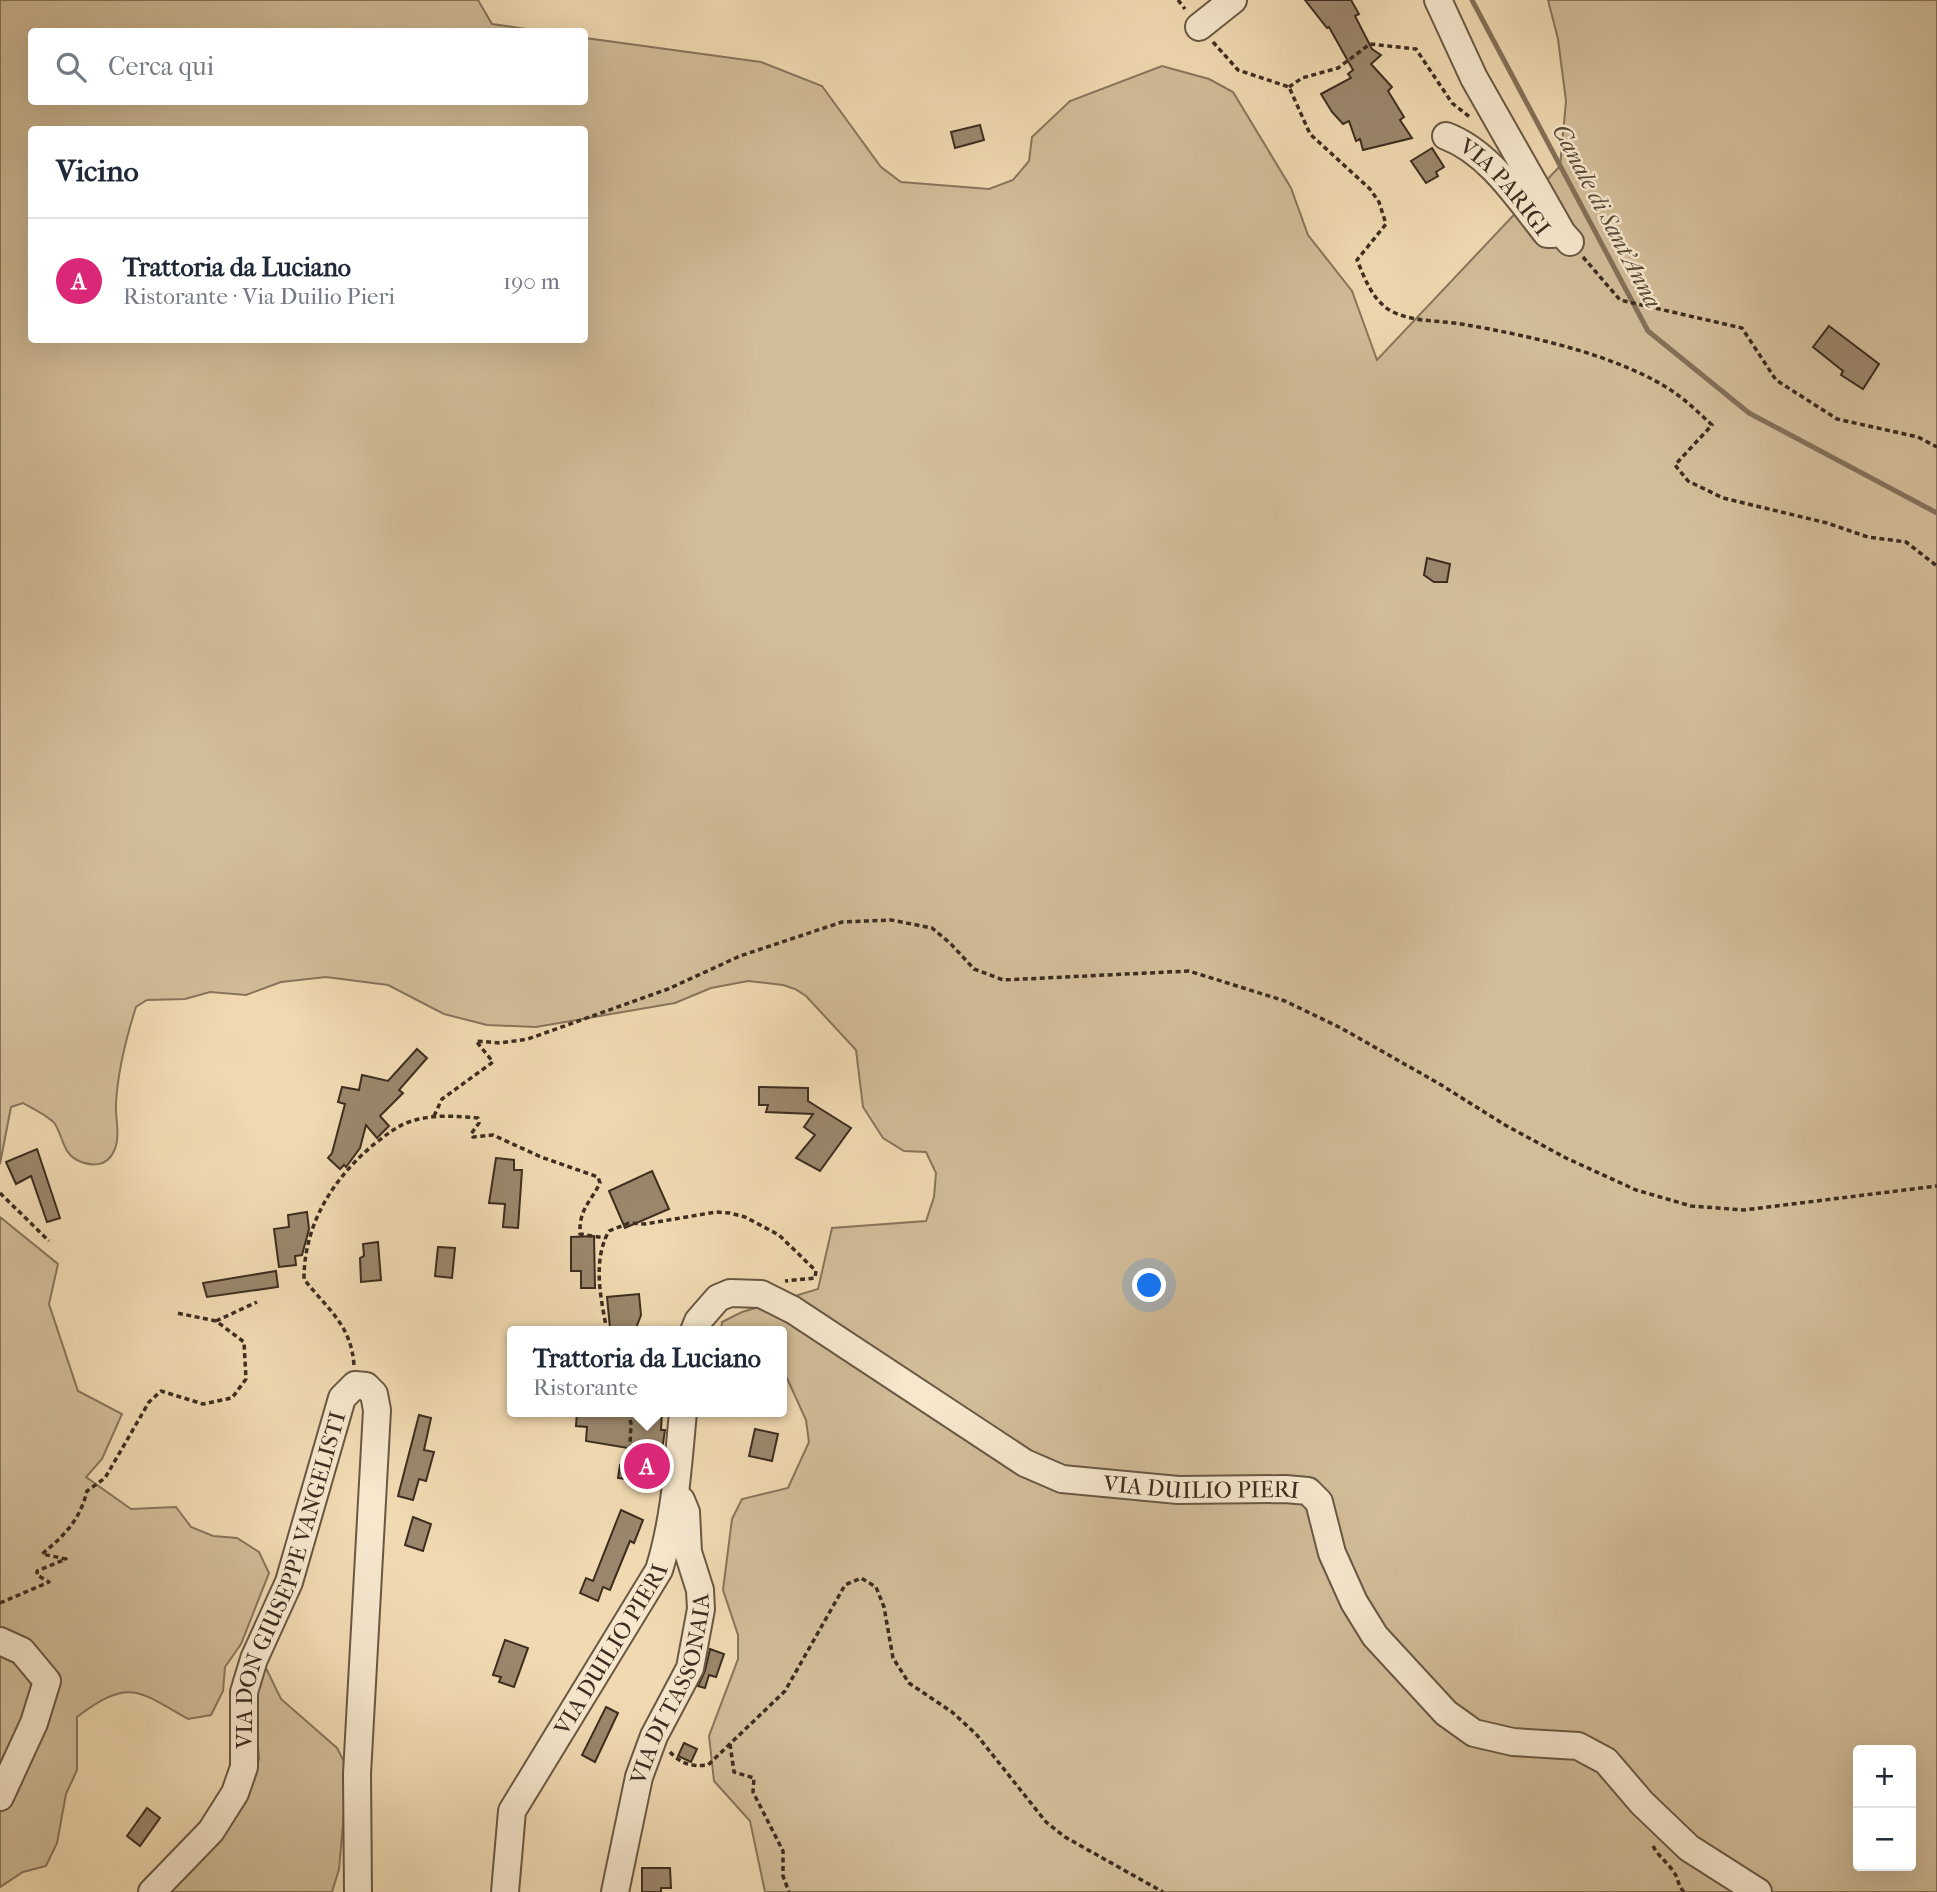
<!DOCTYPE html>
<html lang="it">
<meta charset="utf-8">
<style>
:root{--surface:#fff;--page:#f6f6f7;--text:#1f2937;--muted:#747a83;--line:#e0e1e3;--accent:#db2777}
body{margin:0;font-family:"IM FELL French Canon",serif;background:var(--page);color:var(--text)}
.controls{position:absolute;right:21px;bottom:21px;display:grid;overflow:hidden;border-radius:7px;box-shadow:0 7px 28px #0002}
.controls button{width:63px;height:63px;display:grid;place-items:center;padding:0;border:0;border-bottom:2px solid var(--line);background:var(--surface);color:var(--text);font:35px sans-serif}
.you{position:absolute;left:1150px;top:1286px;width:24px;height:24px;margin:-18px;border:5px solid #fff;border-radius:50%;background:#1a73e8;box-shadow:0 0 0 10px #1a73e833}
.badge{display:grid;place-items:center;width:46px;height:46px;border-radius:50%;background:var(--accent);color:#fff;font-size:23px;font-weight:700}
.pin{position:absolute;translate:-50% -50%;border:4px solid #fff;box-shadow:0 2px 7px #0006}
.popup{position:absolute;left:507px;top:1326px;width:280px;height:91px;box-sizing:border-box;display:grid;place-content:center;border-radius:7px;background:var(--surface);filter:drop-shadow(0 2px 5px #0005);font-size:23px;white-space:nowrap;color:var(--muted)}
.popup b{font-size:26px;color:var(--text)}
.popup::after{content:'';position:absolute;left:50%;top:100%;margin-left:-14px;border:14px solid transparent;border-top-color:var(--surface)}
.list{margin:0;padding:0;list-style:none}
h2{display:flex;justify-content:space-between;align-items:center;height:91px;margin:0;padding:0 28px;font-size:30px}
h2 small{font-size:23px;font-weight:400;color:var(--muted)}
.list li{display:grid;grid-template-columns:46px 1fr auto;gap:21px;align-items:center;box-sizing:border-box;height:126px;padding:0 28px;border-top:2px solid var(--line)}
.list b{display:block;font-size:26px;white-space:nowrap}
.list p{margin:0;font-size:23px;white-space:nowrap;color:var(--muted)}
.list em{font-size:23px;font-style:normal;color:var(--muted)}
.icon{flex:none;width:38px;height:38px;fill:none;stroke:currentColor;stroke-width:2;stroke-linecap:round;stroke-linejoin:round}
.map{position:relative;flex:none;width:1937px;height:1892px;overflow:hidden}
.search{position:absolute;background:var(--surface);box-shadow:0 7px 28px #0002;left:28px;top:28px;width:560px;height:77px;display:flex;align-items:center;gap:18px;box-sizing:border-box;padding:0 24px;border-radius:7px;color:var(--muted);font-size:26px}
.panel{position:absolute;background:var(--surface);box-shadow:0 7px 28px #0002;left:28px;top:126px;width:560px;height:217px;border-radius:7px}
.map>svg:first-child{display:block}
.green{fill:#d2bd99;stroke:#88755c;stroke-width:2;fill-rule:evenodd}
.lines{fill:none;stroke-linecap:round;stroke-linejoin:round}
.stream{stroke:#84715a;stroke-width:5}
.building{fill:#9b876c;stroke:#3d2d20;stroke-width:2}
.minor-casing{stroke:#6a5844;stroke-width:30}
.path{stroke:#3d2d20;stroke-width:3.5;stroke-dasharray:5 3.5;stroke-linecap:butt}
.minor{stroke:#f6e7cd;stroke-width:26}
.labels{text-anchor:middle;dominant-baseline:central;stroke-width:5;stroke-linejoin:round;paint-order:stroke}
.street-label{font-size:23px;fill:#3d2d20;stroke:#f6e7cd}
.water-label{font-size:24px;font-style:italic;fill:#5b4a38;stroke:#f6e7cd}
</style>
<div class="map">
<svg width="1937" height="1892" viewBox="0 0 1937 1892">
<rect width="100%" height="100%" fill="#f1dab2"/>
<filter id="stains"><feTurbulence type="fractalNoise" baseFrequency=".00286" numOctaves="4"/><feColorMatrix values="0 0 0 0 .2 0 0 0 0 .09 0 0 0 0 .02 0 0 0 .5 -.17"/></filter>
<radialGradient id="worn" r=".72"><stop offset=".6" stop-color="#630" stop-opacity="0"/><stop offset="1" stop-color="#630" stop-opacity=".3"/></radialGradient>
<g class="green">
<path d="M0 0H478L492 24 540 31 32 32V102H584L585 38 761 62 822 86 881 167 901 182 989 189 1013 180 1029 161 1032 137 1070 101 1162 66 1209 79 1233 92 1291 188 1308 235 1352 291 1377 360 1560 166 1566 101 1558 39 1548 0H1937V1892H765L750 1821 714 1781 709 1736 738 1659V1635L723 1590 732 1519 742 1499 788 1488 809 1442 806 1420 786 1376 782 1373V1331H721L722 1322 742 1312 818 1289 832 1228 926 1221 934 1197 936 1173 926 1152 904 1151 883 1138 863 1107 856 1050 806 996 795 989 783 985 748 981 711 988 675 1003 536 1027 487 1025 444 1014 388 985 326 977 281 982 246 995 210 992 185 999 147 1000 136 1007C126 1038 118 1070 116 1103 115 1118 121 1136 114 1151 107 1167 91 1167 77 1160 63 1153 63 1137 55 1124 49 1116 33 1109 23 1103L11 1107 0 1164ZM32 130H584V340H32ZM1858 1750H1911V1866H1858Z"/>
<path d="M0 1217 58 1264 49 1304 78 1391 122 1414 102 1459 86 1477 131 1509 176 1507 191 1527 213 1536 237 1538 259 1552 269 1573 241 1644 225 1667 223 1691 211 1715 188 1719C137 1690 129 1678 77 1717V1770L66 1794 57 1843 46 1866 23 1872 0 1887Z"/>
<polygon points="264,1664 281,1699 337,1748 348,1769 339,1869 332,1892 166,1892 252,1781 259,1759 253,1690"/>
</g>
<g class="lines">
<polyline class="stream" points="1472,0 1648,331 1749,413 1937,513"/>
</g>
<g class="building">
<polygon points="1305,0 1351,0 1359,14 1355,16 1372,49 1381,55 1371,64 1392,87 1388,91 1404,117 1400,120 1412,138 1363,150 1360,139 1356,141 1349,121 1343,124 1332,112 1321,94 1351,78 1348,74 1353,70 1329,27 1327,28"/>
<polygon points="980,125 984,140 955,148 951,132"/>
<polygon points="1432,148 1444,167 1436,172 1438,176 1426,183 1411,161"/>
<polygon points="1829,326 1879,364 1863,389 1841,375 1843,371 1813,347"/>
<polygon points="1427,558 1450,564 1447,582 1434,582 1424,575"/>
<polygon points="417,1049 427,1058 399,1090 403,1093 380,1116 389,1126 377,1138 366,1125 360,1148 346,1167 344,1165 340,1169 328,1158 332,1153 345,1104 338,1102 342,1087 359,1090 362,1075 388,1081"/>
<polygon points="759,1087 808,1088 808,1101 851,1128 820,1171 796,1158 815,1135 804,1127 813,1114 766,1112 768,1105 759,1105"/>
<polygon points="37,1149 60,1218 47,1222 31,1176 16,1184 6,1162"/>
<polygon points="496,1158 514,1160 514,1170 522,1170 518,1228 503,1227 505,1204 489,1203"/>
<polygon points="652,1171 669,1209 625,1228 609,1191"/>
<polygon points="307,1212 309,1229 302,1255 295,1256 296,1265 279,1267 274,1229 289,1227 288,1215"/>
<polygon points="594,1236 595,1288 581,1288 581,1271 571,1271 571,1237"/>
<polygon points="378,1242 381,1280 361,1282 360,1258 364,1256 363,1244"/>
<polygon points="438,1247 455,1248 452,1278 435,1276"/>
<polygon points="276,1271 278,1287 207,1297 203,1283"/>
<polygon points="639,1294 641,1315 636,1328 610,1328 607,1297"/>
<polygon points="577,1412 662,1412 661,1430 665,1430 659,1470 662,1470 660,1484 618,1478 620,1465 630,1466 634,1449 586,1441 587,1427 576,1426"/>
<polygon points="419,1415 431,1418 424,1450 434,1452 426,1481 419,1479 413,1500 398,1496"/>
<polygon points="755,1429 778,1434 772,1461 749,1456"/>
<polygon points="621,1510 643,1520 634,1543 630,1541 610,1590 603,1587 598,1601 580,1593 586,1578 593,1581"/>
<polygon points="413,1517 431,1524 423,1551 405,1545"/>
<polygon points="505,1640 528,1648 514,1687 499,1682 501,1677 493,1675"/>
<polygon points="710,1649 724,1654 716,1677 709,1675 705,1688 698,1686 705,1671"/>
<polygon points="606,1707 618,1713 595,1762 582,1755"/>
<polygon points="684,1743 697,1749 691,1762 678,1756"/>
<polygon points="147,1808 160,1818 140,1846 127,1836"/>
<polygon points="642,1868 670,1868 671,1888 661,1888 661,1892 642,1892"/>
</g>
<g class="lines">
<defs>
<g id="minor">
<polyline points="1438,0 1474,78 1562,233 1570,242"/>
<polyline points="1199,27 1233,0"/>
<path id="s1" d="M1446 136C1489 152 1519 199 1547 234H1553"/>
<path id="s2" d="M694 1331 698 1321 718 1298 730 1293 761 1294 793 1310 1025 1463 1062 1479 1178 1490 1285 1489 1308 1491 1319 1502 1332 1553 1354 1602 1375 1636 1446 1713 1474 1733 1513 1742 1578 1746 1606 1761 1642 1803 1689 1848 1758 1892"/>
<polyline points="0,1641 22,1651 47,1681 34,1723 0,1797"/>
<path id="s3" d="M152 1892 211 1831 235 1793 244 1767V1692L254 1659 289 1582 342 1398 355 1385 366 1386 374 1394 377 1410 357 1774 358 1892"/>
<path id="s4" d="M505 1892 512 1811 659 1570C675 1519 678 1465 683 1412"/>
<path id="s5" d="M615 1892 639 1777 654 1736 690 1668 701 1609 700 1590 688 1552 686 1512 681 1500"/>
</g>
</defs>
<use href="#minor" class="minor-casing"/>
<g class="path">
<polyline points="1178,0 1185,9"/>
<path d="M1213 42 1238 70 1289 87 1310 134 1370 189 1379 202 1386 224 1357 260C1365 279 1373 302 1393 312 1416 323 1443 320 1467 325 1531 336 1622 356 1675 393 1688 402 1700 414 1712 425L1675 465 1688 481 1723 498 1827 523 1868 537 1906 542 1937 566"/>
<polyline points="1289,87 1302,78 1338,68 1370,44 1416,49 1452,103 1471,118"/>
<polyline points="1583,257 1620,300 1742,328 1776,380 1837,419 1918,437 1937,447"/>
<polyline points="434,1116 442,1099 493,1062 476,1041 500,1043 528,1039 668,989 740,956 842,922 891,920 932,928 950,943 974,969 1003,980 1189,971 1285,1001 1341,1028 1438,1083 1505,1125 1566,1158 1636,1190 1691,1206 1744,1210 1937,1186"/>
<polyline points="0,1193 49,1241"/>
<polyline points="216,1321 257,1302"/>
<path d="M607 1331C601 1299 592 1261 609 1231L629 1223 645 1224 716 1212 730 1213 745 1217 779 1235 816 1271 815 1278 785 1281"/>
<path d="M354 1365C351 1324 327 1309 304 1279 304 1224 333 1179 373 1145 385 1136 395 1127 409 1122 431 1114 455 1116 478 1118L479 1123 471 1134 473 1137 493 1135 541 1157 598 1177 600 1183C590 1203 579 1209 580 1234L605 1238"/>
<polyline points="627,1412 631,1423 630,1446 647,1448 645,1460 653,1461 655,1454"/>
<path d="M0 1603 49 1582 37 1575V1571L66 1559 42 1554C64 1536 80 1520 87 1491L105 1478 149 1402 161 1391 203 1404 232 1398 246 1379 244 1342 216 1321 177 1313"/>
<polyline points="730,1744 734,1772 754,1778 753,1792 783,1851 783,1876 789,1892"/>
<path d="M670 1752C681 1764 692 1767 708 1765L785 1691 845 1585 861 1578 876 1587 884 1607 893 1658 909 1683 952 1712 976 1734 1046 1822 1065 1837 1163 1892"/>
<path d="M1653 1846C1658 1856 1667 1862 1673 1871 1679 1878 1677 1885 1684 1892"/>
</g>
<use href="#minor" class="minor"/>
</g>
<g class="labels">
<g class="street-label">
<text stroke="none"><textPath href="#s1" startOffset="79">VIA PARIGI</textPath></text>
<text stroke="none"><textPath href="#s2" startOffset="579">VIA DUILIO PIERI</textPath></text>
<text stroke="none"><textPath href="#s3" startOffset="352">VIA DON GIUSEPPE VANGELISTI</textPath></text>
<text stroke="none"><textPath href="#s4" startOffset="271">VIA DUILIO PIERI</textPath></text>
<text stroke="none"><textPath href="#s5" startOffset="212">VIA DI TASSONAIA</textPath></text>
</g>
<g class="water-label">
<text transform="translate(1607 216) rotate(62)">Canale di Sant'Anna</text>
</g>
</g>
<rect width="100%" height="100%" filter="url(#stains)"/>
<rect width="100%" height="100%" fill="url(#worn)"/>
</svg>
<div class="controls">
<button>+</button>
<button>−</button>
</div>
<div class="you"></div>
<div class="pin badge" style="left:647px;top:1466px">A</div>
<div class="popup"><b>Trattoria da Luciano</b>Ristorante</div>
<div class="search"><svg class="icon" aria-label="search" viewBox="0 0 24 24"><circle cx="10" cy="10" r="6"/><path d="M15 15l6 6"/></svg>Cerca qui</div>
<section class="panel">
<h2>Vicino<small></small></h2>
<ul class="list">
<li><span class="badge">A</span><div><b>Trattoria da Luciano</b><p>Ristorante · Via Duilio Pieri</p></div><em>190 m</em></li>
</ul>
</section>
</div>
